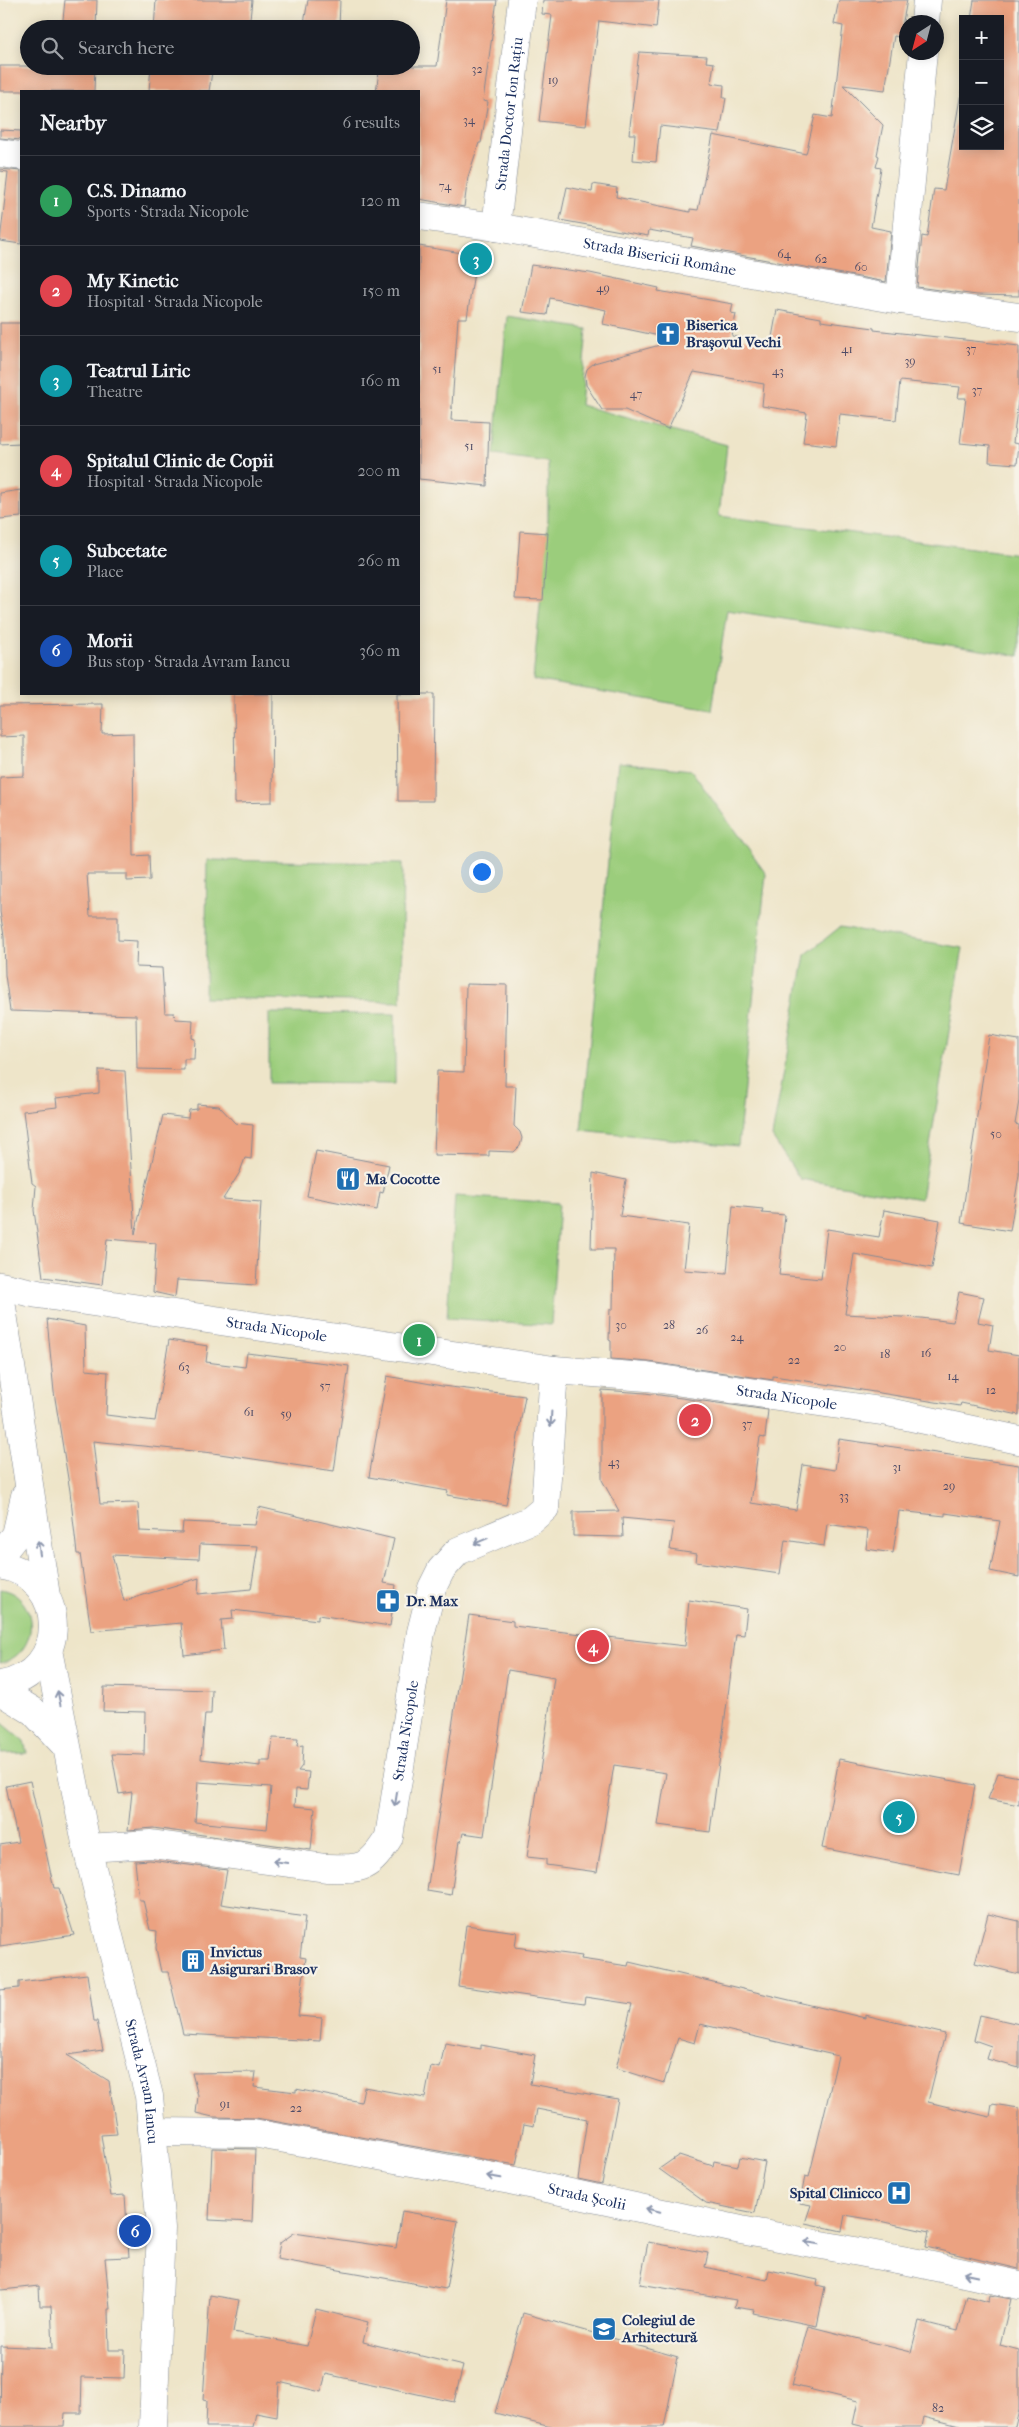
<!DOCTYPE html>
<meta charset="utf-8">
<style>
:root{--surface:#171b24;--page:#20242c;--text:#f1f3f6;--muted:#9ea1a6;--line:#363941;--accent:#7c3aed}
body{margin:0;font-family:"IM FELL French Canon",serif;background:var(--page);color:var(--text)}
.controls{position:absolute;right:15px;top:15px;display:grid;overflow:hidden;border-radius:0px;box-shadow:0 2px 12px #0003}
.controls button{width:45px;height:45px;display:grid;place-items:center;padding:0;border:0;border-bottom:1px solid var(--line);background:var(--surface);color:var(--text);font:25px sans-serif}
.compass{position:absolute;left:899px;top:15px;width:45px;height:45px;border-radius:50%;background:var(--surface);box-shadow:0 2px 12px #0003;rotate:216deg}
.you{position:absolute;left:481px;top:871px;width:18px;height:18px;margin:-12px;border:4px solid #fff;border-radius:50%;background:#1a73e8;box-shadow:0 0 0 8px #1a73e833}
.badge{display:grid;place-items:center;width:32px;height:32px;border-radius:50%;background:var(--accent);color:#fff;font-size:16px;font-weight:700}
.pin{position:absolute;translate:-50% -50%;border:2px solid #fff;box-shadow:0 1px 5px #0006}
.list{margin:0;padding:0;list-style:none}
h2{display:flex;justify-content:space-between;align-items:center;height:65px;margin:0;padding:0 20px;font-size:21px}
h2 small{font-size:16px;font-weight:400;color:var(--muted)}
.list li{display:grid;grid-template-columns:32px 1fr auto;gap:15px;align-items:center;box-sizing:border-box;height:90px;padding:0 20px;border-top:1px solid var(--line)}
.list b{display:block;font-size:19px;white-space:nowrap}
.list p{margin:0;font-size:16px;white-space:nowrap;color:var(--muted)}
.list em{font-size:16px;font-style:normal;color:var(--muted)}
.icon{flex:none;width:28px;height:28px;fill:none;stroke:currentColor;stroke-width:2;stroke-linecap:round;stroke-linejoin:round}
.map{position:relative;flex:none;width:1019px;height:2427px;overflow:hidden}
.search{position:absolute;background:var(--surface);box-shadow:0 2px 12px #0003;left:20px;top:20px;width:400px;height:55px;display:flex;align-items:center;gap:12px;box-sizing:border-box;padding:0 18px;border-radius:28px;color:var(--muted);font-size:19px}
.panel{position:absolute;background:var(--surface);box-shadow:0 2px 12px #0003;left:20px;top:90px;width:400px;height:605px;border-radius:0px}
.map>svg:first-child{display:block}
.green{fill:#9bcd7c;stroke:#5b7e6d}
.building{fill:#eba281;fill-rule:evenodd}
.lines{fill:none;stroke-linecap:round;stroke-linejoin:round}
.minor-casing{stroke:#848a94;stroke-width:29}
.minor{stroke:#fff;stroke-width:28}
.oneway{stroke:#8d97ae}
.labels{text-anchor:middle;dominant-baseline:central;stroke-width:4.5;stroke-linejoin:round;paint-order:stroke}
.number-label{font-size:12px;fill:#4f4c67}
.street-label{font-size:15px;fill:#1b2f5e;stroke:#f7f3e8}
.poi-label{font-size:15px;font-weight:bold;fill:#1b2f5e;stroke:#f7f3e8;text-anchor:start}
</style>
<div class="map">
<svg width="1019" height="2427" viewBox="0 0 1019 2427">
<rect width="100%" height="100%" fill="#f7f3e8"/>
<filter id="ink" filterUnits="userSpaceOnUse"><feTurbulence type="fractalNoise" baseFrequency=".02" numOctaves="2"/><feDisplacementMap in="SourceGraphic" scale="10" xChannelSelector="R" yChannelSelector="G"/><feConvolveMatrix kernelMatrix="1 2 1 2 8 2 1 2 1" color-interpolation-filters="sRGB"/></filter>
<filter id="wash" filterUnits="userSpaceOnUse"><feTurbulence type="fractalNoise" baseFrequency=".0096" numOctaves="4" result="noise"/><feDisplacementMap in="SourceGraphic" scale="20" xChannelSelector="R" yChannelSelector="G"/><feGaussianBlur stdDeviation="1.12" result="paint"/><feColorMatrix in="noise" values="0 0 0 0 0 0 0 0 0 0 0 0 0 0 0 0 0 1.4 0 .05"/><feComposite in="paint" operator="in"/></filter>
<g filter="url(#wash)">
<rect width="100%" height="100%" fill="#eee5c9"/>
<g class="green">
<polygon points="507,316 587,329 580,405 727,445 719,516 1019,554 1019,656 727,610 712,710 533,680 548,520 548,462 494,455"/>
<polygon points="618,762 691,770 766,874 738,1146 581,1130"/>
<polygon points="207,860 403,863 401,1002 205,998"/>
<polygon points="840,927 963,948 921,1199 800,1179 772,1137 805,955"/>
<polygon points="269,1013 395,1014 395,1084 269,1083"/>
<polygon points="455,1196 559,1203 551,1325 447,1318"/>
<path d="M0 1589C41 1596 40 1655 0 1663Z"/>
<polygon points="0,1721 24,1741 27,1753 0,1754"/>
</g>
<g id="blocks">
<g class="building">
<polygon points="65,0 97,0 96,29 62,29"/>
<polygon points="156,0 252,0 249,29 154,29"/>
<polygon points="308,0 340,0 339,29 303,29"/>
<polygon points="446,0 497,0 483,101 488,102 481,143 479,143 468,177 464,207 419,199 419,91 376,91 380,66 437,66"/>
<polygon points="543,0 659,0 656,28 599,21 586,126 539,121 552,15 542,14"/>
<polygon points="839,0 907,0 900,37 894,36 885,90 843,85 883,125 877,155 879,156 876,167 881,168 871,227 891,231 886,282 691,246 693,238 649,230 648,236 560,220 567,187 592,192 593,184 617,188 616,197 690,212 690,209 698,210 713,135 806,154 815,115 832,118 843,26 834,24"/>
<polygon points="974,0 1019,0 1019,296 977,295 917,287 922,236 927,237 934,189 944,190 963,81 963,146 1000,146 1000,19 971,19"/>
<polygon points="639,52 707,56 706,62 714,63 711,83 724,85 723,98 726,98 720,133 660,126 656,162 633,160 635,134 629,134"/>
<polygon points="0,66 95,66 94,91 0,91"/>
<polygon points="151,66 213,66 209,91 149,91"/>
<polygon points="0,130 21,131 21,140 0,138"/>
<polygon points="0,169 21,171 21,244 0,241 8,172 0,171"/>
<polygon points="419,246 462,253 461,259 476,259 467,318 458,318 451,420 489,422 487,486 419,479"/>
<polygon points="531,265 590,273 659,288 658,291 733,304 731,313 736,314 732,336 771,343 777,310 821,318 821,321 874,328 874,330 1019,346 1019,392 1013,443 1019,444 1017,464 989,462 990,446 960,443 966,398 958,398 960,387 900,381 896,420 840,414 836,446 803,442 807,413 762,406 764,384 694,372 668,429 625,410 602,410 586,385 585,376 587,369 594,363 678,340 603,324 606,310 550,298 547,315 522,312"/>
<polygon points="0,323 21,323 21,443 0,444"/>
<polygon points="21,490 21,517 0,519 0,493"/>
<polygon points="520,531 548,533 543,600 515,599"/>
<polygon points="234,694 273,694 272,802 235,803"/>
<polygon points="397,694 434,694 433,801 398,801"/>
<polygon points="103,704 102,734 133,733 134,856 149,855 150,880 127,881 127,874 87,874 90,916 118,916 118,940 137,941 136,967 162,968 165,1013 174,1013 175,1019 193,1020 192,1038 195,1039 194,1059 184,1059 184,1070 137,1069 136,1015 10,1011 5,975 4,936 0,912 0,777 24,776 24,736 0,737 0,705"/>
<polygon points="466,984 507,985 505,1086 516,1086 514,1126 520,1132 522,1138 520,1146 514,1152 489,1151 489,1156 434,1155 437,1071 464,1072"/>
<polygon points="989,1035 1019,1040 1019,1101 1015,1124 1019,1125 1019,1175 1010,1231 961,1223"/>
<polygon points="99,1070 125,1071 135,1234 163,1115 188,1118 189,1110 197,1109 197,1104 219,1106 235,1123 253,1125 251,1159 245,1158 240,1172 223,1199 261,1202 256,1285 177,1280 175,1297 153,1292 156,1243 107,1239 102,1285 43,1277 34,1210 36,1186 32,1183 23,1111 57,1107 56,1098 99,1093"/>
<polygon points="316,1151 389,1165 383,1193 380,1192 377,1210 307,1196"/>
<polygon points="593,1173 626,1180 620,1216 689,1225 684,1270 727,1273 733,1206 763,1209 762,1213 785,1215 779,1275 821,1279 827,1229 879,1237 884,1210 940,1220 932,1268 854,1254 845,1314 921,1318 953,1322 959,1292 984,1297 978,1322 993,1325 989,1350 1019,1355 1019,1415 961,1403 960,1406 794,1379 773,1376 773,1380 649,1362 611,1359 611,1341 609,1340 610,1309 613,1309 614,1249 591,1249"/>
<path d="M47 1319 85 1326 86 1370 108 1372 106 1415 155 1421 169 1340 208 1346 206 1362 245 1367 247 1353 349 1366 334 1471 213 1453 93 1441 100 1504 138 1503 140 1531 182 1533 183 1522 255 1525 259 1507 394 1539 384 1583 396 1585 390 1626 318 1615V1620L232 1610 233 1619 221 1620 224 1650 184 1655 181 1623 91 1631 80 1554H77L70 1491 54 1392ZM200 1544 258 1546 251 1589 198 1594 199 1578 124 1601 112 1555 199 1559Z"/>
<polygon points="387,1376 442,1386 525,1396 506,1505 447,1495 448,1491 369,1477"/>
<polygon points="602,1390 645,1393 768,1410 765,1438 760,1437 751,1503 796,1510 803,1465 835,1470 839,1439 1019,1465 1019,1577 990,1571 1000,1521 945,1513 945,1516 899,1511 893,1553 866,1549 868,1530 827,1524 824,1546 785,1540 780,1574 696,1562 697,1554 670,1550 674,1523 622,1518 623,1537 573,1536 573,1512 619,1511 602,1480"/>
<polygon points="689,1600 747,1609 744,1635 736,1634 710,1832 658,1825 666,1773 614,1765 597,1872 546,1865 546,1859 527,1857 554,1678 508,1670 484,1836 463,1833 461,1842 459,1841 451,1895 427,1891 469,1615 513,1621 513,1626 685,1646"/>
<path d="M104 1687 212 1690 211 1714H205L201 1759 260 1766V1761H270L273 1738 298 1739 297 1746 303 1745 302 1766 298 1771 309 1772 307 1790 296 1789 295 1806 315 1808 311 1850 153 1828 128 1830 132 1792 119 1794 112 1754 144 1755 145 1712 103 1711ZM198 1782 271 1787 267 1829 195 1822Z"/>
<polygon points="839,1759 975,1785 959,1875 822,1848"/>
<polygon points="998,1773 1019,1777 1019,1805 988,1799"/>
<polygon points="30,1781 54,1888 59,1888 74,1935 0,1946 0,1845 18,1842 6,1786"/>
<polygon points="150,1860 227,1870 221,1904 305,1917 300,1957 306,1958 298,2016 322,2018 320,2041 183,2034 168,1972 161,1972 156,1948 157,1931 150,1930 143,1900 139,1900 135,1861"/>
<polygon points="988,1914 1019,1921 1019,1974 975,1963"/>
<polygon points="466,1925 517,1932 515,1947 582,1956 581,1959 628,1966 629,1962 865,2018 865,2015 945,2034 928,2102 990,2117 992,2104 1019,2108 1019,2269 926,2247 929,2232 875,2220 845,2215 842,2231 805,2223 811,2205 800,2203 805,2176 809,2177 838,2056 700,2024 695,2043 678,2038 664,2083 616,2068 632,2004 585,1997 584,2004 458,1986"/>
<polygon points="87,1974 94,2021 97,2021 103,2050 67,2055 109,2081 117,2134 101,2135 111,2196 125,2195 129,2257 105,2258 110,2309 108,2309 109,2350 125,2350 124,2378 82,2377 81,2413 65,2413 64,2427 0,2427 1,2346 53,2348 51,2306 40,2306 39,2286 2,2290 0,2288 0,1990 19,1988 19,1982"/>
<polygon points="980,2015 1019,2024 1019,2068 987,2059 991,2046 974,2040"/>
<polygon points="445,2043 481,2049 481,2045 535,2055 530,2084 618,2099 602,2184 578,2179 587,2119 537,2109 534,2126 524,2124 516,2165 256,2118 213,2117 196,2113 198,2096 192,2073 256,2072 254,2087 296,2092 296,2089 361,2102 364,2087 425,2098 431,2066 440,2068"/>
<polygon points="212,2148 255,2149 252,2222 209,2220"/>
<polygon points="679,2155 713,2166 714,2161 738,2166 740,2157 765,2162 755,2213 706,2203 659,2169"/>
<polygon points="402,2211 458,2221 446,2289 277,2259 280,2243 294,2233 396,2248"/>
<polygon points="648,2242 708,2253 705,2267 767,2280 769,2270 818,2280 817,2285 825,2287 817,2326 753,2313 754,2310 734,2307 736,2300 640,2284"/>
<polygon points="210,2295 239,2300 233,2332 307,2346 316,2309 368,2322 363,2342 463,2366 454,2402 326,2374 321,2392 279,2382 277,2417 256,2413 253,2427 206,2427 207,2401 203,2400"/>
<polygon points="990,2295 1011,2299 1000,2345 1019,2350 1019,2410 1015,2427 962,2427 924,2417 922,2427 865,2427 853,2424 858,2401 792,2385 808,2326 911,2352 919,2321 958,2331 967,2296 989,2302"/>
<polygon points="523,2313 678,2357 664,2427 551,2427 495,2413"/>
</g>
</g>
</g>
<g filter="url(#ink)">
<use href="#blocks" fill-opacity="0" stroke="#848a94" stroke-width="1"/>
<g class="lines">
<defs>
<g id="minor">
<polyline points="925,22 927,0"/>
<polyline points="0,153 21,156"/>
<path id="s1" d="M419 216 496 227 900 300 1019 317"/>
<path id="s2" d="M496 227 522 0"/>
<polyline points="900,300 923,52"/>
<path id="s3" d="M0 1286 38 1294 554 1370 647 1377 888 1412 1019 1440"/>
<polyline points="0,1294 46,1596"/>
<polyline points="0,1555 16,1535 25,1496"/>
<path d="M0 1565C70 1577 71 1674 0 1685"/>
<path id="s4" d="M48 1650 87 1848 149 2096 161 2228 153 2427"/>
<polyline points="0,1691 33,1711 65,1745"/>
<path id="s5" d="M87 1848 151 1844 326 1868C362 1869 369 1870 389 1837L421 1632 432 1588 441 1570 458 1551 531 1520 545 1508 554 1370"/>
<path id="s6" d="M153 2132 253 2133 510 2180 741 2230 918 2263 1019 2285"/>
</g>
</defs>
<use href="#minor" class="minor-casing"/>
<use href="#minor" class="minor"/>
</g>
<defs><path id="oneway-shaft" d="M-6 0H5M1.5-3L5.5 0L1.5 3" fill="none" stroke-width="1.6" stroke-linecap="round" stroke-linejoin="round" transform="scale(1.25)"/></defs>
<g class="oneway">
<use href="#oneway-shaft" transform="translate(551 1419) rotate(93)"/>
<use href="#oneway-shaft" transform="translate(481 1541) rotate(157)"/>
<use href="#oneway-shaft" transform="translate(39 1548) rotate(-98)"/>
<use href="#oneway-shaft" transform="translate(59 1698) rotate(-101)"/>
<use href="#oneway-shaft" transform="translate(396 1799) rotate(99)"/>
<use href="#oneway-shaft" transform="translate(280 1862) rotate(-172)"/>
<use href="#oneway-shaft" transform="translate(494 2177) rotate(-170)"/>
<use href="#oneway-shaft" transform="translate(653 2210) rotate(-167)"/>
<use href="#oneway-shaft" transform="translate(812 2243) rotate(-170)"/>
<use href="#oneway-shaft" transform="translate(971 2275) rotate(-168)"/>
</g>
</g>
<defs>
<symbol id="church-square" viewBox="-11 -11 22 22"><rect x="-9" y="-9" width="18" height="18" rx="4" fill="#1f6fb2" stroke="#f7f3e8"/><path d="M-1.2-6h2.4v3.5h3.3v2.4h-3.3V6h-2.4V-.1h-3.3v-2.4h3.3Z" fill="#fff"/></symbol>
<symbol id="restaurant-square" viewBox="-11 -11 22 22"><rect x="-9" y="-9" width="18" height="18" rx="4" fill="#1f6fb2" stroke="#f7f3e8"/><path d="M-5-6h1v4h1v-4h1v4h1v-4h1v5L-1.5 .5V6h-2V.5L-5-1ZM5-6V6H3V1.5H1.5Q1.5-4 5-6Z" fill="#fff"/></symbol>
<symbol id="pharmacy-square" viewBox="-11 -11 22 22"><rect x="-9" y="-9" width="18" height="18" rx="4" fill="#1f6fb2" stroke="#f7f3e8"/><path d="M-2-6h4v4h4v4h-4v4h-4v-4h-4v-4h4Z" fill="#fff"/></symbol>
<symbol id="building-square" viewBox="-11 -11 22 22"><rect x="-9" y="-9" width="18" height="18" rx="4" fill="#1f6fb2" stroke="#f7f3e8"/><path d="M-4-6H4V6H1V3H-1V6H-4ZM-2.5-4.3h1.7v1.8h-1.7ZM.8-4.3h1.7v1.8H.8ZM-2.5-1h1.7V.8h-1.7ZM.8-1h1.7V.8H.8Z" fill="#fff"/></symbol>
<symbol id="hospital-square" viewBox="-11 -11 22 22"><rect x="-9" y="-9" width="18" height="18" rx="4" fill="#1f6fb2" stroke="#f7f3e8"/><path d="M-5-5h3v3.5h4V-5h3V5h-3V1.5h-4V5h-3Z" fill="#fff"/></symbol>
<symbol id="university-square" viewBox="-11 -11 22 22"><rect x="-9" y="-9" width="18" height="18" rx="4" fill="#1f6fb2" stroke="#f7f3e8"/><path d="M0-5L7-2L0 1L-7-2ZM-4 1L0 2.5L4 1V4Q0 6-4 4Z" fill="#fff"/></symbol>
</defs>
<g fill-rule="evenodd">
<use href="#church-square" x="654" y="320" width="28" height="28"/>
<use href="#restaurant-square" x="334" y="1165" width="28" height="28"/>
<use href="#pharmacy-square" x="374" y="1587" width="28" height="28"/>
<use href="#building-square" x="179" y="1947" width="28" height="28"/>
<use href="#hospital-square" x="885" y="2179" width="28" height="28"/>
<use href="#university-square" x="590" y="2315" width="28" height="28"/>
</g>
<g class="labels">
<g class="number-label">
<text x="477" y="69">32</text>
<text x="553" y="80">19</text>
<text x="469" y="120">34</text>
<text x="445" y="186">74</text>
<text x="784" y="254">64</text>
<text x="821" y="259">62</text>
<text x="861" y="267">60</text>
<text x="603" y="288">49</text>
<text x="847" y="349">41</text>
<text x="971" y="349">37</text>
<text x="910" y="361">39</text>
<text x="437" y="369">51</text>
<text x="778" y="371">43</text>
<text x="977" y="390">37</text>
<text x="636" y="394">47</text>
<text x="469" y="446">51</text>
<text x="996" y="1134">50</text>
<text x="621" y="1325">30</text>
<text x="669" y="1325">28</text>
<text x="702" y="1330">26</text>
<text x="737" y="1337">24</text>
<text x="840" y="1347">20</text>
<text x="926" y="1353">16</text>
<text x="885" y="1354">18</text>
<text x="794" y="1360">22</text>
<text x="184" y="1367">63</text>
<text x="953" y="1376">14</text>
<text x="325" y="1386">57</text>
<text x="991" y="1390">12</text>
<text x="249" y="1412">61</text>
<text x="286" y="1414">59</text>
<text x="747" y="1424">37</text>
<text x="614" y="1462">43</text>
<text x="897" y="1467">31</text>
<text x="949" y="1486">29</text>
<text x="844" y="1496">33</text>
<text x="225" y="2104">91</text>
<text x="296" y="2108">22</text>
<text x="938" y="2408">82</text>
</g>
<g class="street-label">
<text stroke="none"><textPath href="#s2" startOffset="114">Strada Doctor Ion Rațiu</textPath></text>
<text stroke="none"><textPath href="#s1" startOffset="244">Strada Bisericii Române</textPath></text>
<text stroke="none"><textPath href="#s3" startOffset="280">Strada Nicopole</textPath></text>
<text stroke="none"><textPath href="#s3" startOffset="795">Strada Nicopole</textPath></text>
<text stroke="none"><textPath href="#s5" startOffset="425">Strada Nicopole</textPath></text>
<text stroke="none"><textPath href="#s4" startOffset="442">Strada Avram Iancu</textPath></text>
<text stroke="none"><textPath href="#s6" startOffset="440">Strada Școlii</textPath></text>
</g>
<g class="poi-label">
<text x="686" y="325">Biserica<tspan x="686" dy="17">Brașovul Vechi</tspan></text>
<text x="366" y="1179">Ma Cocotte</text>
<text x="406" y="1601">Dr. Max</text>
<text x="210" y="1952">Invictus<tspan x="210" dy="17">Asigurari Brasov</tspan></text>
<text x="882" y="2193" text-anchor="end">Spital Clinicco</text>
<text x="622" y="2320">Colegiul de<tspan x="622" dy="17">Arhitectură</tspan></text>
</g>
</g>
</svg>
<div class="controls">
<button>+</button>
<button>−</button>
<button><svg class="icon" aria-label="layers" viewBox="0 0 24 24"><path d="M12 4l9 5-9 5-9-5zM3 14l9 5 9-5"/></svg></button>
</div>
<svg class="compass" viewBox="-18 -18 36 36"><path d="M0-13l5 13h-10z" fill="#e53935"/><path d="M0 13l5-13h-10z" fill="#9ea1a6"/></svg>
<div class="you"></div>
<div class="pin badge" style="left:419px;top:1340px;background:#2e9e5b">1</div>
<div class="pin badge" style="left:695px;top:1420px;background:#e0444e">2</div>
<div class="pin badge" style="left:476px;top:259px;background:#0f9aa8">3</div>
<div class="pin badge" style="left:593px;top:1646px;background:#e0444e">4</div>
<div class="pin badge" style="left:899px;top:1817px;background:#0f9aa8">5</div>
<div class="pin badge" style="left:135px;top:2231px;background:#1a4fb4">6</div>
<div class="search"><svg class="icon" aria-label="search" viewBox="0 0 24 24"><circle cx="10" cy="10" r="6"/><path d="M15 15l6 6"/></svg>Search here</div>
<section class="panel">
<h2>Nearby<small>6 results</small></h2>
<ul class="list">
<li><span class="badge" style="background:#2e9e5b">1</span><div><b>C.S. Dinamo</b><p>Sports · Strada Nicopole</p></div><em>120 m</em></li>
<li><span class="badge" style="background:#e0444e">2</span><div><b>My Kinetic</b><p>Hospital · Strada Nicopole</p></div><em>150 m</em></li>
<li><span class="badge" style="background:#0f9aa8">3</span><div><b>Teatrul Liric</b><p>Theatre</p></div><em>160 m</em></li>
<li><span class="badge" style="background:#e0444e">4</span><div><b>Spitalul Clinic de Copii</b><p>Hospital · Strada Nicopole</p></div><em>200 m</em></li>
<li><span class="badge" style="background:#0f9aa8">5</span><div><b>Subcetate</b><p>Place</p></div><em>260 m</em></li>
<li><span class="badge" style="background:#1a4fb4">6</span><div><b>Morii</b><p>Bus stop · Strada Avram Iancu</p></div><em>360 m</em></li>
</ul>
</section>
</div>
